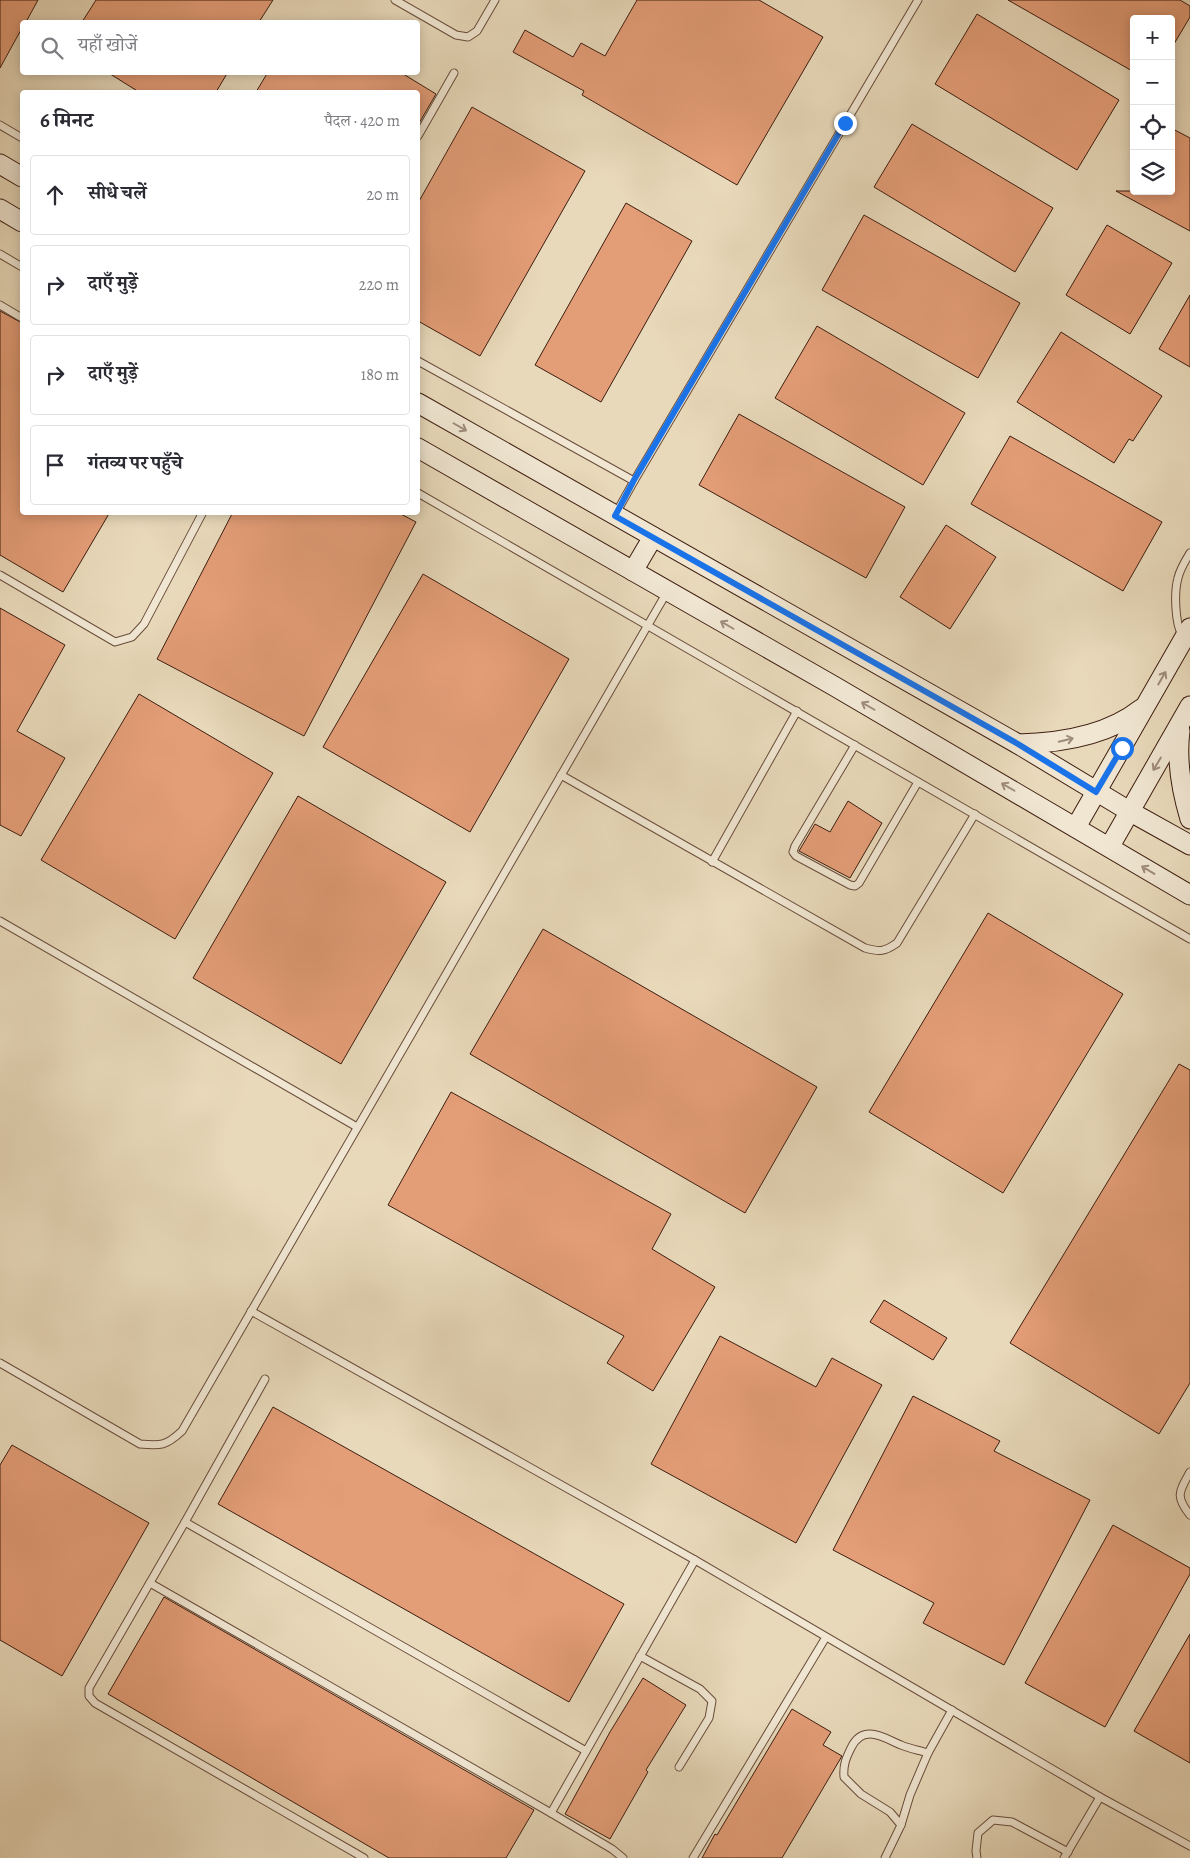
<!DOCTYPE html>
<html lang="hi">
<meta charset="utf-8">
<style>
:root{--surface:#fff;--page:#f2f2f3;--text:#2b2b33;--muted:#7c7c81;--line:#e1e1e2}
body{margin:0;font-family:Alegreya,"Noto Serif Devanagari",serif;background:var(--page);color:var(--text)}
.controls{position:absolute;right:15px;top:15px;display:grid;overflow:hidden;border-radius:5px;box-shadow:0 2px 12px #0003}
.controls button{width:45px;height:45px;display:grid;place-items:center;padding:0;border:0;border-bottom:1px solid var(--line);background:var(--surface);color:var(--text);font:25px sans-serif}
.stop{position:absolute;width:15px;height:15px;margin:-11px;border:4px solid #1a73e8;border-radius:50%;background:#fff}
.stop.end{background:#1a73e8;border-color:#fff;box-shadow:0 1px 5px #0008}
.list{margin:0;padding:0;list-style:none}
h2{display:flex;justify-content:space-between;align-items:center;height:65px;margin:0;padding:0 20px;font-size:21px}
h2 small{font-size:16px;font-weight:400;color:var(--muted)}
.list li{display:grid;grid-template-columns:32px 1fr auto;gap:15px;align-items:center;box-sizing:border-box;height:80px;margin:0 10px 10px;padding:0 10px;border:1px solid var(--line);border-radius:5px}
.list b{display:block;font-size:19px;white-space:nowrap}
.list em{font-size:16px;font-style:normal;color:var(--muted)}
.icon{flex:none;width:28px;height:28px;fill:none;stroke:currentColor;stroke-width:2;stroke-linecap:round;stroke-linejoin:round}
.map{position:relative;flex:none;width:1190px;height:1858px;overflow:hidden}
.search{position:absolute;background:var(--surface);box-shadow:0 2px 12px #0003;left:20px;top:20px;width:400px;height:55px;display:flex;align-items:center;gap:12px;box-sizing:border-box;padding:0 18px;border-radius:5px;color:var(--muted);font-size:19px}
.panel{position:absolute;background:var(--surface);box-shadow:0 2px 12px #0003;left:20px;top:90px;width:400px;height:425px;border-radius:5px}
.map>svg:first-child{display:block}
.building{fill:#e39d77;stroke:#3d1d10}
.lines{fill:none;stroke-linecap:round;stroke-linejoin:round}
.lane-casing{stroke:#684c3a;stroke-width:9}
.secondary-casing{stroke:#3d1d10;stroke-width:21}
.lane{stroke:#f0e6d2;stroke-width:7}
.secondary{stroke:#f0e6d2;stroke-width:19}
.oneway{stroke:#9f8c7b}
.route{stroke:#1a73e8;stroke-width:6}
</style>
<div class="map">
<svg width="1190" height="1858" viewBox="0 0 1190 1858">
<rect width="100%" height="100%" fill="#e8d9ba"/>
<filter id="stains"><feTurbulence type="fractalNoise" baseFrequency=".004" numOctaves="4"/><feColorMatrix values="0 0 0 0 .2 0 0 0 0 .09 0 0 0 0 .02 0 0 0 .5 -.17"/></filter>
<radialGradient id="worn" r=".72"><stop offset=".6" stop-color="#630" stop-opacity="0"/><stop offset="1" stop-color="#630" stop-opacity=".3"/></radialGradient>
<g class="building">
<polygon points="0,0 38,0 26,22 22,22 22,28 0,68"/>
<polygon points="96,0 273,0 259,22 82,22"/>
<polygon points="637,0 759,0 823,37 737,185 582,95 584,91 513,52 525,30 573,57 581,43 605,56"/>
<polygon points="1008,0 1180,0 1190,6 1190,17 1171,49 1171,19 1134,19 1134,72"/>
<polygon points="977,14 1119,100 1077,170 935,84"/>
<polygon points="107,72 228,72 216,92 139,92"/>
<polygon points="268,72 400,72 436,94 418,125 418,92 256,92"/>
<polygon points="472,107 585,171 480,356 418,321 418,203"/>
<polygon points="912,124 1053,208 1015,272 874,187"/>
<polygon points="1171,128 1190,138 1190,231 1116,191 1171,191"/>
<polygon points="626,203 692,241 601,402 535,365"/>
<polygon points="864,215 1020,303 978,378 822,290"/>
<polygon points="1107,225 1172,263 1130,334 1066,295"/>
<polygon points="1190,295 1190,367 1159,349"/>
<polygon points="0,311 22,323 22,512 110,512 63,592 0,555"/>
<polygon points="817,326 965,413 923,485 775,398"/>
<polygon points="1061,332 1162,396 1133,441 1129,439 1114,463 1017,402"/>
<polygon points="739,414 905,507 866,578 699,485"/>
<polygon points="1010,436 1162,522 1123,591 971,504"/>
<polygon points="233,512 397,512 416,522 304,736 157,659"/>
<polygon points="946,525 996,557 950,629 900,597"/>
<polygon points="423,574 569,659 470,832 323,747"/>
<polygon points="0,608 65,645 17,731 65,758 21,836 0,825"/>
<polygon points="139,694 273,773 175,939 41,860"/>
<polygon points="298,796 446,882 341,1064 193,978"/>
<polygon points="848,801 882,823 850,878 799,851 815,824 830,832"/>
<polygon points="988,913 1123,994 1003,1193 869,1112"/>
<polygon points="543,929 817,1087 745,1213 470,1054"/>
<polygon points="1179,1064 1190,1070 1190,1383 1159,1434 1010,1343"/>
<polygon points="451,1092 671,1214 652,1249 715,1287 653,1391 607,1363 624,1336 388,1205"/>
<polygon points="884,1300 947,1338 933,1360 870,1322"/>
<polygon points="720,1336 816,1387 832,1358 882,1385 796,1543 651,1464"/>
<polygon points="913,1396 1000,1441 994,1451 1090,1500 1004,1665 923,1623 934,1603 833,1550"/>
<polygon points="273,1407 624,1604 569,1702 218,1504"/>
<polygon points="12,1445 149,1523 62,1676 0,1640 0,1465"/>
<polygon points="1113,1525 1190,1568 1190,1574 1105,1727 1025,1683"/>
<polygon points="164,1597 534,1810 506,1858 389,1858 108,1694"/>
<polygon points="1190,1634 1190,1763 1134,1731"/>
<polygon points="643,1678 686,1705 646,1770 648,1772 610,1839 565,1814 610,1732"/>
<polygon points="792,1709 831,1732 823,1745 842,1756 782,1858 702,1858 715,1834 717,1835"/>
</g>
<g class="lines">
<defs>
<g id="lane">
<polyline points="395,0 456,35 468,37 477,31 495,0"/>
<polyline points="0,125 22,138"/>
<polyline points="418,136 454,73"/>
<polyline points="0,254 22,267"/>
<polyline points="0,305 22,318"/>
<polyline points="418,361 634,481"/>
<polyline points="418,493 1190,939"/>
<polyline points="615,515 634,481 918,0"/>
<polyline points="0,575 115,642 132,637 144,624 203,512"/>
<path d="M1182 635C1175 623 1174 592 1178 578 1180 569 1185 561 1190 553"/>
<polyline points="855,745 795,846 793,852 796,856 850,885 855,886 859,883 918,782"/>
<path d="M561 775 865 948C880 952 884 952 897 943L975 814"/>
<polyline points="712,862 797,711"/>
<polyline points="0,921 357,1127"/>
<polyline points="251,1311 695,1560 1100,1797 1190,1846"/>
<path d="M0 1363 140 1444C161 1446 166 1446 182 1431L667 592"/>
<polyline points="265,1379 185,1522 586,1751"/>
<path d="M1190 1472C1179 1492 1175 1496 1190 1515"/>
<polyline points="185,1522 89,1688 89,1696 95,1703 364,1858"/>
<polyline points="150,1583 551,1813 612,1849 623,1858"/>
<polyline points="640,1656 700,1689 712,1701 709,1718 679,1767"/>
<polyline points="551,1813 695,1560"/>
<polyline points="901,1825 910,1795 928,1753"/>
<polyline points="693,1858 826,1637"/>
<path d="M885 1858 901 1825 890 1812 861 1794 844 1777C843 1765 846 1758 851 1748 863 1723 884 1738 901 1745 910 1749 919 1750 928 1753L952 1710"/>
<polyline points="977,1858 976,1851 978,1833 993,1820 1012,1822 1068,1852"/>
<polyline points="1064,1858 1100,1797"/>
</g>
<g id="secondary">
<polyline points="0,164 22,177"/>
<polyline points="0,209 22,222"/>
<polyline points="418,403 1018,744 1129,811 1190,845"/>
<polyline points="418,448 834,686 1190,895"/>
<polyline points="633,571 653,537"/>
<path d="M1180 731C1176 761 1181 789 1190 819"/>
<path d="M1018 744C1061 743 1107 736 1141 709"/>
<polyline points="1076,827 1190,628"/>
<polyline points="1110,846 1190,706"/>
</g>
</defs>
<use href="#lane" class="lane-casing"/>
<use href="#secondary" class="secondary-casing"/>
<use href="#lane" class="lane"/>
<use href="#secondary" class="secondary"/>
</g>
<defs><path id="oneway-shaft" d="M-6 0H5M1.5-3L5.5 0L1.5 3" fill="none" stroke-width="1.6" stroke-linecap="round" stroke-linejoin="round" transform="scale(1.25)"/></defs>
<g class="oneway">
<use href="#oneway-shaft" transform="translate(460 427) rotate(30)"/>
<use href="#oneway-shaft" transform="translate(727 625) rotate(-150)"/>
<use href="#oneway-shaft" transform="translate(1162 678) rotate(-60)"/>
<use href="#oneway-shaft" transform="translate(868 706) rotate(-150)"/>
<use href="#oneway-shaft" transform="translate(1066 740) rotate(-13)"/>
<use href="#oneway-shaft" transform="translate(1157 764) rotate(121)"/>
<use href="#oneway-shaft" transform="translate(1008 787) rotate(-150)"/>
<use href="#oneway-shaft" transform="translate(1148 870) rotate(-149)"/>
</g>
<g class="lines">
<polyline class="route" points="845,123 634,480 615,516 1018,744 1096,792 1122,748"/>
</g>
<rect width="100%" height="100%" filter="url(#stains)"/>
<rect width="100%" height="100%" fill="url(#worn)"/>
</svg>
<div class="controls">
<button>+</button>
<button>−</button>
<button><svg class="icon" aria-label="locate" viewBox="0 0 24 24"><circle cx="12" cy="12" r="6"/><path d="M12 2v4M12 18v4M2 12h4M18 12h4"/></svg></button>
<button><svg class="icon" aria-label="layers" viewBox="0 0 24 24"><path d="M12 4l9 5-9 5-9-5zM3 14l9 5 9-5"/></svg></button>
</div>
<div class="stop" style="left:1122px;top:748px"></div>
<div class="stop end" style="left:845px;top:123px"></div>
<div class="search"><svg class="icon" aria-label="search" viewBox="0 0 24 24"><circle cx="10" cy="10" r="6"/><path d="M15 15l6 6"/></svg>यहाँ खोजें</div>
<section class="panel">
<h2>6 मिनट<small>पैदल · 420 m</small></h2>
<ul class="list">
<li><svg class="icon" aria-label="ahead" viewBox="0 0 24 24"><path d="M12 20V5M6 11l6-6 6 6"/></svg><div><b>सीधे चलें</b></div><em>20 m</em></li>
<li><svg class="icon" aria-label="right" viewBox="0 0 24 24"><path d="M7 20v-9h11M14 6l5 5-5 5"/></svg><div><b>दाएँ मुड़ें</b></div><em>220 m</em></li>
<li><svg class="icon" aria-label="right" viewBox="0 0 24 24"><path d="M7 20v-9h11M14 6l5 5-5 5"/></svg><div><b>दाएँ मुड़ें</b></div><em>180 m</em></li>
<li><svg class="icon" aria-label="arrive" viewBox="0 0 24 24"><path d="M6 21V4h12l-3 4 3 4H6"/></svg><div><b>गंतव्य पर पहुँचे</b></div></li>
</ul>
</section>
</div>
